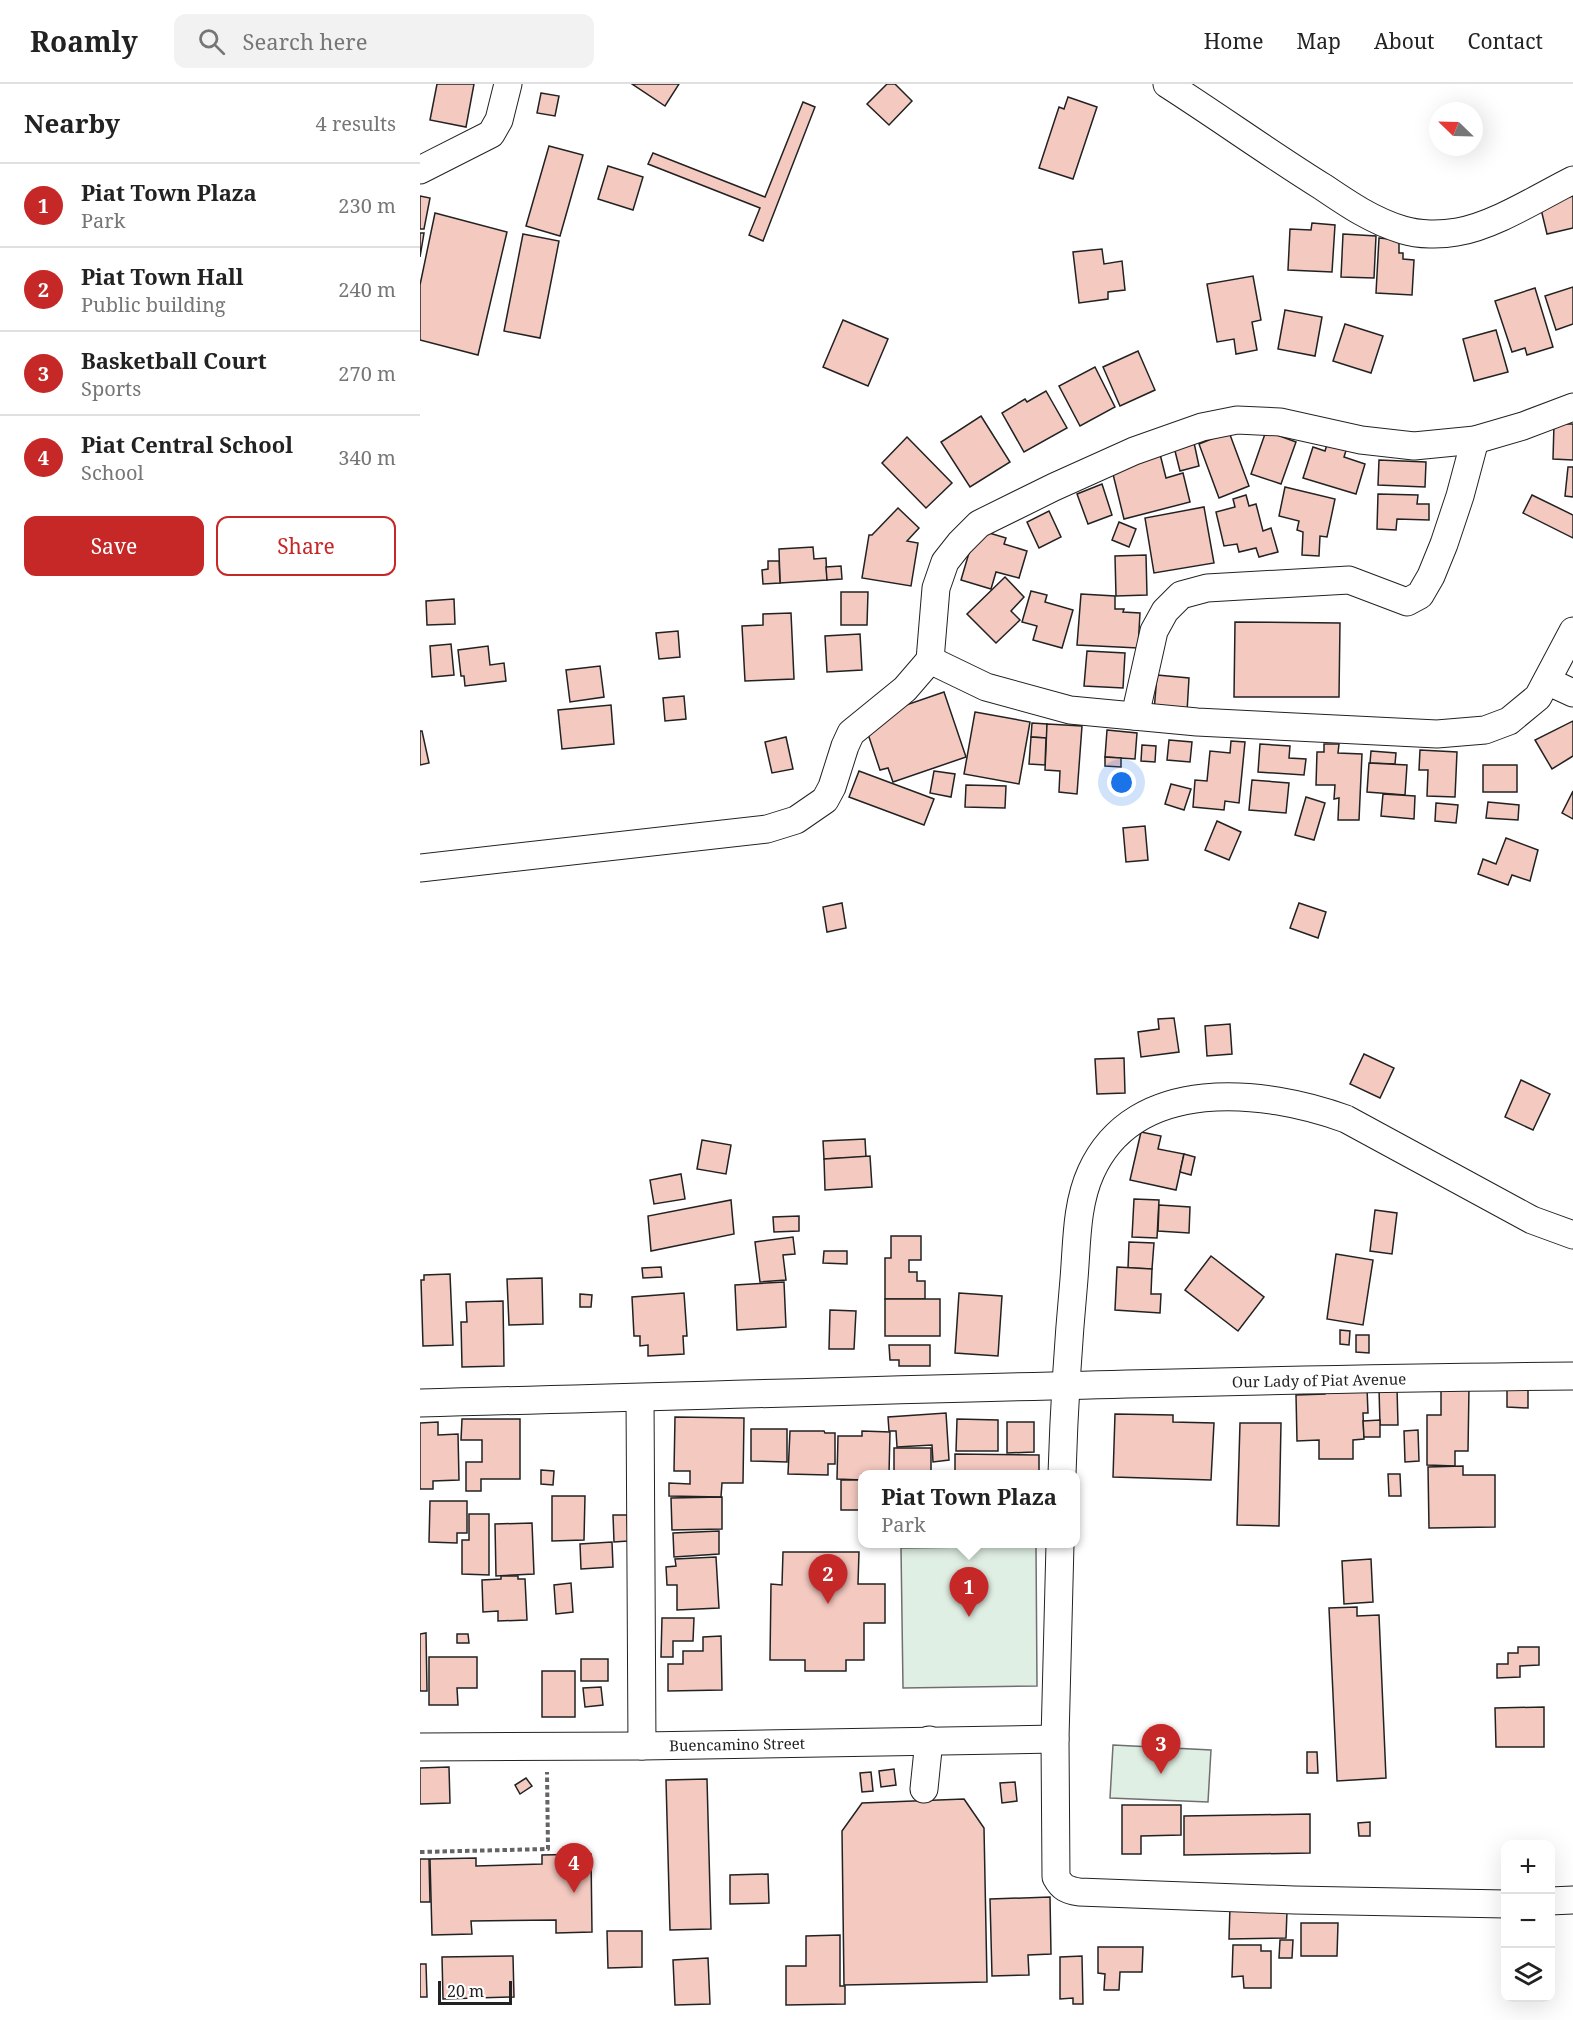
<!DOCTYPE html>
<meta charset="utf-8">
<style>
:root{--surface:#fff;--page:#f2f2f2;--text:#222;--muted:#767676;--line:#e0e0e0;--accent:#c62828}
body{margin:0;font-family:"Noto Serif",serif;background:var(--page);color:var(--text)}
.controls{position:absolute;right:18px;bottom:18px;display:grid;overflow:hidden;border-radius:12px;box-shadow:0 6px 24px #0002}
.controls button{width:54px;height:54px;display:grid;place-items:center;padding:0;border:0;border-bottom:2px solid var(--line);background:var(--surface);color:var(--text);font:30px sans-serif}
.compass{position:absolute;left:1009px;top:18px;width:54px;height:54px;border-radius:50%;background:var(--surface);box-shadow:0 6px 24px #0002;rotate:293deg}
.scale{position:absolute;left:18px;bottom:15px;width:74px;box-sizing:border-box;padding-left:6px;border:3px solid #222;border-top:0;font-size:16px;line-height:21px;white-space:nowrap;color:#222;-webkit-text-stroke:4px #fff;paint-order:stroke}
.you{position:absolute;left:702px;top:699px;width:21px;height:21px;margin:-15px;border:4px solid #fff;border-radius:50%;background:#1a73e8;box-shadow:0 0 0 9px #1a73e833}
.badge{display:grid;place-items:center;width:39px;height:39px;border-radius:50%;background:var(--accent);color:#fff;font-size:20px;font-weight:700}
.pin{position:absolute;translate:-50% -50px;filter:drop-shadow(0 2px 3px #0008)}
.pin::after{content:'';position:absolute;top:32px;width:21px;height:18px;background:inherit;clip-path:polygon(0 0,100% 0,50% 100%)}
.popup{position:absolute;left:438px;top:1386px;width:222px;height:78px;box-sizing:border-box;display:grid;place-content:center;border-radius:12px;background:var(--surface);filter:drop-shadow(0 2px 4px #0005);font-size:20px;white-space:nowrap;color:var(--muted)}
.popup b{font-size:22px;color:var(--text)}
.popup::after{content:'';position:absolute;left:50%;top:100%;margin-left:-12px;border:12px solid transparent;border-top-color:var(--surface)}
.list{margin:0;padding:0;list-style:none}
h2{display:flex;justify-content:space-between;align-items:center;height:78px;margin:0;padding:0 24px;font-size:26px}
h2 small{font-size:20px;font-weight:400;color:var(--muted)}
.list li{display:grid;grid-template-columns:39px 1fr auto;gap:18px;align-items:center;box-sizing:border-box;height:84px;padding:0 24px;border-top:2px solid var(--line)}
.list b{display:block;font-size:22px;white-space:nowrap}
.list p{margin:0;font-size:20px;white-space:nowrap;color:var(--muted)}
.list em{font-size:20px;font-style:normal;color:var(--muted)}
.actions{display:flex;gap:12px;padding:18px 24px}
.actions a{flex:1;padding:14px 0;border:2px solid var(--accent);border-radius:12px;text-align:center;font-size:21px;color:var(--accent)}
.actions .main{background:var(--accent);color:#fff}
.icon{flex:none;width:33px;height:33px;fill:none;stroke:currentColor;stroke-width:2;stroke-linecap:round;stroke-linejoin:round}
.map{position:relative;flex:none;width:1153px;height:1936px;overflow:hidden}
header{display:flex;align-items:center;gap:36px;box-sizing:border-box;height:84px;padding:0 30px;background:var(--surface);border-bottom:2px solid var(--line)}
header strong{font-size:28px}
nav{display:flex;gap:33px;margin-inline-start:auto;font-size:21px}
.search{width:420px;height:54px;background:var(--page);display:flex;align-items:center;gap:15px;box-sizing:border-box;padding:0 21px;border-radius:12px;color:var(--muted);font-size:22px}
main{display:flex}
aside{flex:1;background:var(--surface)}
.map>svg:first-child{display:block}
.green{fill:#e0efe3;stroke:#6f6f6f;stroke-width:1.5}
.building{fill:#f3c9c0;stroke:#222;stroke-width:1.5}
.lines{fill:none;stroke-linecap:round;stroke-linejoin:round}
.minor-casing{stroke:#222;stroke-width:29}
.path{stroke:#646464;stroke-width:4;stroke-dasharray:4.5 3;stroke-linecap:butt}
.minor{stroke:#fff;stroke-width:27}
.labels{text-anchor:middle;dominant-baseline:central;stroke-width:4.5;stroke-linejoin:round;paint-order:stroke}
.street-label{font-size:15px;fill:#222;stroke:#fff}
</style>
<header>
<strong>Roamly</strong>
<div class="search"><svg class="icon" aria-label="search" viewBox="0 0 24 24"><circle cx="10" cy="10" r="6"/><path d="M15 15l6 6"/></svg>Search here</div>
<nav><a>Home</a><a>Map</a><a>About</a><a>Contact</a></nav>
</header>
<main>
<aside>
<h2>Nearby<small>4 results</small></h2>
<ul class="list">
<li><span class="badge">1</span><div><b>Piat Town Plaza</b><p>Park</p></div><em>230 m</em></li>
<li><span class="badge">2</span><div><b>Piat Town Hall</b><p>Public building</p></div><em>240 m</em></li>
<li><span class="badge">3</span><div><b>Basketball Court</b><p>Sports</p></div><em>270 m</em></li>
<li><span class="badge">4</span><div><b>Piat Central School</b><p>School</p></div><em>340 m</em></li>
</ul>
<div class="actions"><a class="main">Save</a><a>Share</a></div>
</aside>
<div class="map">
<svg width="1153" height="1936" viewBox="0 0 1153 1936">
<rect width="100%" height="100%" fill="#fff"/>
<g class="green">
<polygon points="616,1462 617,1602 483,1604 481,1464"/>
<polygon points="693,1661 791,1666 788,1718 690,1714"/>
</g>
<g class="building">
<polygon points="17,0 54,0 46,43 10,36"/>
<polygon points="212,0 259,0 245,22"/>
<polygon points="467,0 475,0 492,17 469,41 447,20"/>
<polygon points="121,9 139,12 135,32 117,29"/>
<polygon points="648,13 677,23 653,95 619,84 639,23 644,25"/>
<polygon points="383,18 395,23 343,157 329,151 340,124 228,80 233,69 345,113"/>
<polygon points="129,62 163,71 140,152 106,142"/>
<polygon points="188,82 223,93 213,126 178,115"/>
<polygon points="0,112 10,114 4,145 0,145"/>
<polygon points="1153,112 1153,144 1127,150 1120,121"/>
<polygon points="15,129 87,148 58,271 0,256 0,201"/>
<polygon points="892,139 915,141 912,188 868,186 870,145 891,146"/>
<polygon points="0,149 4,149 0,173"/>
<polygon points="103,150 139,157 120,254 84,247"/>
<polygon points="923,150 956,152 954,194 921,193"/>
<polygon points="959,154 979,156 979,169 983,169 983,175 994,176 992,211 956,209"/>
<polygon points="682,165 684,180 702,177 705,206 688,208 688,215 659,219 653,168"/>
<polygon points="833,192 841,236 832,238 837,266 816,270 814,255 797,258 787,200"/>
<polygon points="1153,203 1153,240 1136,246 1125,212"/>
<polygon points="1115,204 1133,263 1107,271 1105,264 1092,268 1075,217"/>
<polygon points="865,226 902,233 895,272 858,265"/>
<polygon points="423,236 468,255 448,302 403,283"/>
<polygon points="925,240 963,252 951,289 913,277"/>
<polygon points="1076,246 1088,288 1054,297 1043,255"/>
<polygon points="718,267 735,306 700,322 683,283"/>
<polygon points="675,283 695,323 660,342 639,302"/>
<polygon points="626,307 647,344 604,368 582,329 605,315 607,318"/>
<polygon points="561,332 590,378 550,403 521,358"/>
<polygon points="1134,340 1153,340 1153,376 1133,375"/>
<polygon points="846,347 876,358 861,400 831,390"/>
<polygon points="809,348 829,402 799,414 779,360"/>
<polygon points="487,353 532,399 506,424 462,379"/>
<polygon points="773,354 779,382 760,387 753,359"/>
<polygon points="909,354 928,360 924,373 945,380 936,410 883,394 893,363 905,367"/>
<polygon points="740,370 746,394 763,389 770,418 704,435 691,382"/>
<polygon points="959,376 1006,378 1005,403 958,401"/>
<polygon points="1148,383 1153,383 1153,413 1145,412"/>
<polygon points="682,400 692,431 668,440 657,410"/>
<polygon points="865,403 915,415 907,453 900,452 899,472 882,471 883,448 877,446 879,437 859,432"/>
<polygon points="958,410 998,411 997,420 1009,420 1009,436 977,435 976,446 957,445"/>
<polygon points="826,411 829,422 836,420 843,447 851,444 858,468 839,473 836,464 819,468 817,460 804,462 796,428 815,423 813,415"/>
<polygon points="1112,411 1153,431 1153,454 1103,429"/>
<polygon points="784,423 794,479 734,489 725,434"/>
<polygon points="478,424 499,444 487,457 498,459 491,502 442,494 449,451 452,451"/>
<polygon points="629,427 641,453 619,464 607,438"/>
<polygon points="699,438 716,445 709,463 692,456"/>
<polygon points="556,445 586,454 584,460 607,467 599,494 576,488 571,505 541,496"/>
<polygon points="393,463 394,475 406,474 407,496 360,499 359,465"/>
<polygon points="726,471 727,511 696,512 695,472"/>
<polygon points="348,477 359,477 360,499 343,500 342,486 348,485"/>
<polygon points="421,482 422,495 407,496 406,483"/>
<polygon points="585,493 604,513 591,527 600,536 576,559 547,530"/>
<polygon points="611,507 627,511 625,518 653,526 642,564 613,556 617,542 602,538"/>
<polygon points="421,508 448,508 447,541 421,541"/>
<polygon points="661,510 695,512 695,525 704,525 703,528 720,529 718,564 657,561"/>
<polygon points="34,515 35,540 7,541 6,517"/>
<polygon points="371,529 374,595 325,597 322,542 343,541 343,530"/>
<polygon points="815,538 920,539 919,613 814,613"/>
<polygon points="258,547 260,573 239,575 236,549"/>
<polygon points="440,550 442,586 407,588 405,552"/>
<polygon points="31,560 34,591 12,593 10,562"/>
<polygon points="68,562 70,581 84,579 86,597 45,602 44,592 41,592 38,566"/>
<polygon points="667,567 705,569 703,604 664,602"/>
<polygon points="180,582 184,613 150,618 146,586"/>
<polygon points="737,591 769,594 767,628 734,627"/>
<polygon points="524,608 546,673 473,698 468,684 460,686 446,644 451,633"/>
<polygon points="264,612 266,635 245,637 243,614"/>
<polygon points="191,621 194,660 142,665 138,626"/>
<polygon points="555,628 610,638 599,700 544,690"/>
<polygon points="1153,637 1153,672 1132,685 1115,656"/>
<polygon points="612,639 627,640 627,654 611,653"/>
<polygon points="627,640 662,642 657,710 639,708 640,687 625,686"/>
<polygon points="687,646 717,649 715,675 685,673"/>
<polygon points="0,647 2,647 9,679 0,681"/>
<polygon points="366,653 373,685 352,689 345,658"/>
<polygon points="611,653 626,654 625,681 609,680"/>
<polygon points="749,656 772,658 770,678 747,676"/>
<polygon points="811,657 825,658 819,719 805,717 804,726 773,723 775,696 787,697 790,667 810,669"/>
<polygon points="840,660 870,662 869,674 886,675 884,691 838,688"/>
<polygon points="904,660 919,660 918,669 942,670 939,736 918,736 919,714 914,715 915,701 896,701 897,668 904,668"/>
<polygon points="722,661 736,662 735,678 721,677"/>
<polygon points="1000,666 1037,668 1035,713 1007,712 1008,686 999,686"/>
<polygon points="951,667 976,669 975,680 950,679"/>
<polygon points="685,673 701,674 701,683 685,682"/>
<polygon points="949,679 987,681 985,711 947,708"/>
<rect x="1063" y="681" width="34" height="27"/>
<polygon points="439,687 514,715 504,741 429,713"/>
<polygon points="514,687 535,690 531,713 510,709"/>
<polygon points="832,696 869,699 866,729 829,726"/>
<polygon points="751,700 771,705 764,726 745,720"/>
<polygon points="546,701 586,702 585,724 545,723"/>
<polygon points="1153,707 1153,735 1142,729"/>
<polygon points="963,710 995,712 994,735 961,732"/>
<polygon points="886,713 905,719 894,756 875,751"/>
<polygon points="1068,718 1099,721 1098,736 1066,734"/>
<polygon points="1016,719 1038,721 1036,739 1015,737"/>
<polygon points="797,737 821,748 809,776 785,766"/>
<polygon points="725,742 728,776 706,778 703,744"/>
<polygon points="1086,754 1118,766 1110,797 1092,791 1088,801 1058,790 1063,775 1076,780"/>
<polygon points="422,819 426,844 407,848 403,823"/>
<polygon points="879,819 906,828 898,854 870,844"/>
<polygon points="754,934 759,968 721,973 718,948 739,945 738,935"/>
<polygon points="810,940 812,970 787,972 785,942"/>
<polygon points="944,970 974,984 960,1014 930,1000"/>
<polygon points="704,974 705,1009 677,1010 675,975"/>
<polygon points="1101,996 1130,1010 1113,1046 1085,1033"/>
<polygon points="721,1048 741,1052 738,1065 764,1070 756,1106 710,1096"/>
<polygon points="445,1055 446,1073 404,1075 403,1057"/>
<polygon points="282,1056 311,1061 306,1090 277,1085"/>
<polygon points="764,1070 775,1073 771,1091 760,1088"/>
<polygon points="450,1072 452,1103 405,1106 404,1075"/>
<polygon points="261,1090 265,1115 234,1120 230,1096"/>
<polygon points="714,1115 739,1116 737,1154 712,1153"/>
<polygon points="311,1116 314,1150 231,1167 228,1132"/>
<polygon points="739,1121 770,1123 769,1149 738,1147"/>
<polygon points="955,1126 977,1129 972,1170 950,1167"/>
<polygon points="379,1132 379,1147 354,1148 353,1133"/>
<polygon points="471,1152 501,1152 501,1176 489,1176 489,1188 497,1188 497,1197 505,1197 505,1215 465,1215 465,1174 471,1174"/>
<polygon points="373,1153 375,1170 363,1171 366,1196 340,1198 335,1158"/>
<polygon points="709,1158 734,1159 732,1185 708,1184"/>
<polygon points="404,1167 427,1167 427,1180 403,1179"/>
<polygon points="916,1170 953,1176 943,1241 907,1235"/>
<polygon points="791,1172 844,1213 818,1247 765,1206"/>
<polygon points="241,1183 242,1193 223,1194 222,1184"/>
<polygon points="697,1183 732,1185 731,1210 741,1210 740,1229 695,1226"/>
<polygon points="30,1190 33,1261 3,1262 1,1196 4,1196 4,1191"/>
<polygon points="122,1194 123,1240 89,1241 87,1195"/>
<polygon points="364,1198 366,1243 317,1246 315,1201"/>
<polygon points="264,1209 267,1252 263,1252 264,1270 228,1272 228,1261 220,1262 220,1252 214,1252 212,1213"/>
<polygon points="539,1209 582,1212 578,1272 535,1269"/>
<polygon points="160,1210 172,1211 171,1223 160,1223"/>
<rect x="465" y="1215" width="55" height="37"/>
<polygon points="83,1217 84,1282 42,1283 41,1238 47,1238 46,1218"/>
<polygon points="410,1226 436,1227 434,1265 409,1265"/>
<polygon points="920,1246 930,1247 929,1261 920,1260"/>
<polygon points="936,1251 949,1251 949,1269 936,1268"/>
<polygon points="469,1261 510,1261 510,1282 479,1282 479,1276 470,1276"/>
<polygon points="1087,1298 1108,1298 1108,1324 1087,1323"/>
<polygon points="1021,1303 1049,1303 1048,1367 1035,1367 1035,1382 1007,1381 1007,1331 1021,1331"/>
<polygon points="947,1304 948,1329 943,1329 944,1355 933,1356 933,1375 899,1375 899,1356 877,1357 876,1311 905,1310 905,1305"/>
<polygon points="959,1304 977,1304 978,1341 960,1341"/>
<polygon points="526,1329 529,1376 513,1378 512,1361 477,1363 476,1347 469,1347 468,1333"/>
<polygon points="695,1330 753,1331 753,1338 794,1339 791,1396 693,1393"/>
<polygon points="255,1333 324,1334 323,1399 302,1399 301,1413 249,1412 249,1399 270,1400 270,1387 254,1387"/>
<polygon points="42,1335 100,1335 100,1395 61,1395 61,1407 46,1407 46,1378 62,1378 62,1356 41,1356"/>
<polygon points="537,1335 578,1336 578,1367 536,1367"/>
<polygon points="960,1336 960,1353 944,1353 943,1337"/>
<polygon points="18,1338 18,1351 38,1350 39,1396 13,1397 13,1405 0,1405 0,1339"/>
<polygon points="587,1338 614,1338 614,1368 587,1369"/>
<polygon points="820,1339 861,1339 859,1442 817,1441"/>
<polygon points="331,1345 367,1345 367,1378 331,1377"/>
<polygon points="998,1346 999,1377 985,1378 984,1347"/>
<polygon points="370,1347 404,1347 405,1349 415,1349 415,1380 408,1380 408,1391 368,1390"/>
<polygon points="442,1347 470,1348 469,1390 442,1390 442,1396 417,1395 418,1352 442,1352"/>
<rect x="474" y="1364" width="37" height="26"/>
<polygon points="535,1370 619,1371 619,1390 535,1390"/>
<polygon points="1043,1382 1043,1391 1075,1391 1075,1443 1009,1444 1008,1383"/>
<polygon points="121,1386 134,1387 133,1401 121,1400"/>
<polygon points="968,1390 980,1390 981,1412 969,1412"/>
<rect x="421" y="1396" width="21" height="30"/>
<polygon points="132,1412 165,1412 164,1456 132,1457"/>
<polygon points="302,1413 302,1445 252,1446 251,1414"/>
<polygon points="10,1417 47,1417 47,1449 37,1449 37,1459 9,1458"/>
<polygon points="49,1430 69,1430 69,1491 42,1490 42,1456 49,1456"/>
<polygon points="193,1431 207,1431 208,1457 194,1458"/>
<polygon points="112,1439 114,1490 76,1492 75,1440"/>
<polygon points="299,1447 299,1470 254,1473 253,1449"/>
<polygon points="192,1458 193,1483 161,1485 160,1460"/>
<polygon points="363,1468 439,1468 438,1500 465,1500 465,1539 444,1539 444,1576 426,1576 426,1587 385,1587 385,1576 350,1576 351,1500 362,1501"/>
<polygon points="296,1473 299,1524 257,1526 257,1501 247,1501 246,1483 256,1482 255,1475"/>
<polygon points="951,1475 953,1518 924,1520 922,1477"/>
<polygon points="81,1492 98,1492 98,1495 105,1495 107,1536 78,1537 78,1527 63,1528 62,1496 81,1495"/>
<polygon points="151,1499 153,1528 136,1530 134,1501"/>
<polygon points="937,1523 937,1532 959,1531 966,1694 917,1697 909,1524"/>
<polygon points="242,1534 274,1534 273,1557 253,1557 253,1573 241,1573"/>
<polygon points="6,1549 7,1607 0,1607 0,1550"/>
<polygon points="37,1550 48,1550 49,1559 37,1559"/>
<polygon points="301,1552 302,1606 248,1607 248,1580 263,1580 263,1567 283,1567 283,1553"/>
<polygon points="1098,1563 1119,1563 1119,1581 1100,1582 1100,1593 1077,1594 1077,1580 1088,1580 1088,1569 1098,1569"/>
<polygon points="9,1573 57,1573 57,1604 37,1604 38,1621 9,1621"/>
<rect x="161" y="1575" width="27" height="22"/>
<rect x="122" y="1587" width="33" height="46"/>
<polygon points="181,1603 183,1621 165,1623 163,1604"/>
<polygon points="1124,1623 1124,1663 1076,1663 1075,1624"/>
<polygon points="887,1668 897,1668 898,1689 887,1689"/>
<polygon points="29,1683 30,1719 0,1720 0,1684"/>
<polygon points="474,1685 476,1701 461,1703 459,1687"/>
<polygon points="451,1688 453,1707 442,1708 440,1689"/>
<polygon points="106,1694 112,1702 100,1710 95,1701"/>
<polygon points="287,1695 291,1845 250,1846 246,1696"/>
<polygon points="595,1698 597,1717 582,1719 580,1699"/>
<polygon points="544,1715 564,1744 567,1898 424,1901 422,1747 442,1719"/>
<polygon points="702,1721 761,1721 761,1751 721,1752 721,1770 702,1770"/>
<polygon points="890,1730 890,1769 764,1771 764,1732"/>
<polygon points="950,1738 950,1752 939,1752 938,1739"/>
<polygon points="171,1770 172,1848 136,1849 136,1836 51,1837 52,1850 12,1851 10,1775 56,1774 56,1782 122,1780 122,1771"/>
<polygon points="0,1775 9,1775 10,1818 0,1818"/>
<polygon points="348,1790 349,1819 310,1820 310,1791"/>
<polygon points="630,1813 631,1870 608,1871 609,1891 572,1892 570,1815"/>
<polygon points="810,1822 867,1827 866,1854 809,1855"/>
<polygon points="881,1839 918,1839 917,1872 881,1872"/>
<polygon points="187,1847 222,1847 222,1883 188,1884"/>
<polygon points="420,1851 420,1902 425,1902 425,1920 366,1921 366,1882 386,1882 386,1852"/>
<polygon points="860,1856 873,1856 872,1874 859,1874"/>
<polygon points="813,1861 841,1861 841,1867 851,1867 851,1904 824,1904 823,1892 812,1893"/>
<polygon points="678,1863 723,1863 722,1888 700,1888 699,1906 684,1906 685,1890 678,1889"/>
<polygon points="93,1872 94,1913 23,1915 22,1873"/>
<polygon points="662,1872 663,1920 653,1920 653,1914 640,1915 640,1873"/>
<polygon points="288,1874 290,1920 255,1921 253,1876"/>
<polygon points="0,1880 6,1880 7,1913 0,1913"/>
</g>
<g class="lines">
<defs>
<g id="minor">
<path d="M747 0C800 34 850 70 903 103 928 120 953 137 983 146 999 151 1021 151 1037 148 1074 142 1119 113 1153 96"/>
<polyline points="0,86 71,50 79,36 88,0"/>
<polyline points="510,576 516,504 525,478 540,459 559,440 634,403 714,367 782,343 817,336 860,338 941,356 994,362 1055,356 1103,342 1153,323"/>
<polyline points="1127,597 1153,609"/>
<polyline points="715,632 734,547 745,527 761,511 787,504 929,496 987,518 1000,511 1011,492 1024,460 1040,412 1055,356"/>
<polyline points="0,784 347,745 376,736 405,716 412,703 425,662 431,649 485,605 510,576 566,603 650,626 777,638 1017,650 1065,646 1089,637 1118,613 1153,547"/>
<polyline points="220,1314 222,1662"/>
<path d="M0 1319C384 1309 769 1296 1153 1292"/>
<path d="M642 1390C644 1325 648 1260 654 1195 657 1159 656 1121 671 1088 715 991 844 1005 926 1035L1112 1136 1153 1151"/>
<path d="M640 1460 635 1655 636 1793C642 1804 647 1806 659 1808L874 1816 1086 1820"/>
<polyline points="0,1663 222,1662 635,1655"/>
<polyline points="504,1705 509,1656"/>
<polyline points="1130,1817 1153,1816"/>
</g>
</defs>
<use href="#minor" class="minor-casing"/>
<polyline class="path" points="0,1768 128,1765 127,1688"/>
<use href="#minor" class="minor"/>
</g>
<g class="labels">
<g class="street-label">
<text transform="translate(899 1296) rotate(-1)">Our Lady of Piat Avenue</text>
<text transform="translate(317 1660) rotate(-1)">Buencamino Street</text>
</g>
</g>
</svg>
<div class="controls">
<button>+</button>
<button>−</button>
<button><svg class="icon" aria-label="layers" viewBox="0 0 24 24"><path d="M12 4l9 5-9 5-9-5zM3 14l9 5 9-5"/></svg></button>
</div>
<svg class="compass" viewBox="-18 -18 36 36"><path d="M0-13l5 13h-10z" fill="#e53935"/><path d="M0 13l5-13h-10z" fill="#767676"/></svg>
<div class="scale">20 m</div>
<div class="you"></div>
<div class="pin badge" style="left:549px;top:1533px">1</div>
<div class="popup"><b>Piat Town Plaza</b>Park</div>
<div class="pin badge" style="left:408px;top:1520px">2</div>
<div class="pin badge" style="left:741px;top:1690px">3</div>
<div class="pin badge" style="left:154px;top:1809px">4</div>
</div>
</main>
